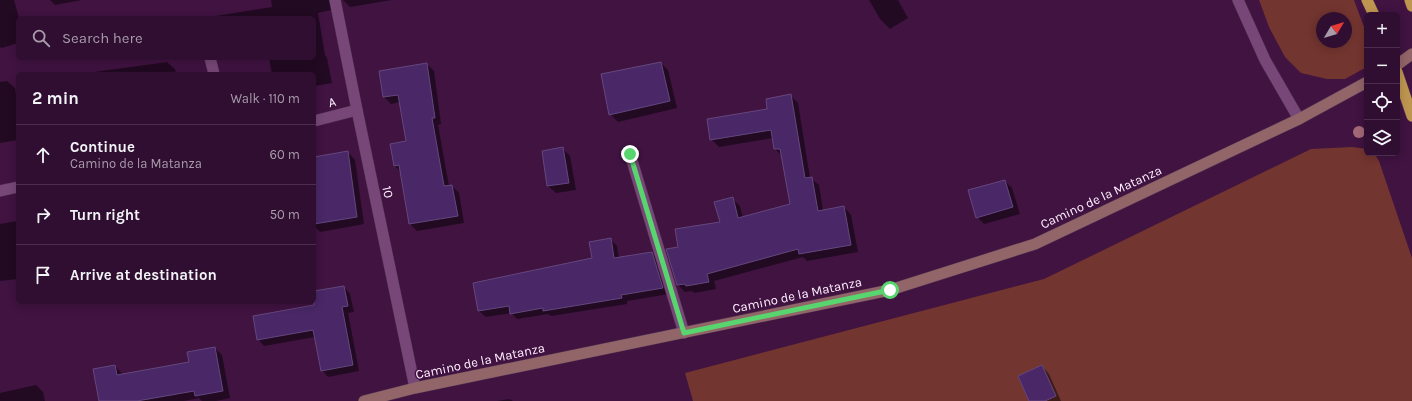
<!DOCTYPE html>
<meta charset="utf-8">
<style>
:root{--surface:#300e31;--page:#381739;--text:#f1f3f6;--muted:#a89cab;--line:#4b2e4d}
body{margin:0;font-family:Karla,sans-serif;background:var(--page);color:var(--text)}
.controls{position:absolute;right:12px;top:12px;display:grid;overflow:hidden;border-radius:6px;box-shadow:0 2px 10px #0003}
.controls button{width:36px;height:36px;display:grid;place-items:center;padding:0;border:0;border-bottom:1px solid var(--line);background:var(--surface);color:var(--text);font:20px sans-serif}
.compass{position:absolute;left:1316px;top:12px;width:36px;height:36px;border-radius:50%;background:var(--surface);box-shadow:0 2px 10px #0003;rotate:52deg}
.stop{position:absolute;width:12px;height:12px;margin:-9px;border:3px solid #59d56f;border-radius:50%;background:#fff}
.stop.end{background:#59d56f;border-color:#fff;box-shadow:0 1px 4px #0008}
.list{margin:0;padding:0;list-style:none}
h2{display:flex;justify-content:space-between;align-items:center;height:52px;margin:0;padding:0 16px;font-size:17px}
h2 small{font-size:13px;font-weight:400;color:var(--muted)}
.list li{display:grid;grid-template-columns:26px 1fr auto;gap:12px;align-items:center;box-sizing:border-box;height:60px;padding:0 16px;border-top:1px solid var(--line)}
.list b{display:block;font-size:15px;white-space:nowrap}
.list p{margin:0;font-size:13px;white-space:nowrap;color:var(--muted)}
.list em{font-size:13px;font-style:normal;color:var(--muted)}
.icon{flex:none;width:22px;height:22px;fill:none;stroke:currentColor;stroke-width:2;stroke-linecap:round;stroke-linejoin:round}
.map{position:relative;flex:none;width:1412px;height:401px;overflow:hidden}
.search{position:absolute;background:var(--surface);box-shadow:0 2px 10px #0003;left:16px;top:16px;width:300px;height:44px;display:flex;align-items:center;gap:10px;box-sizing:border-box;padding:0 14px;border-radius:6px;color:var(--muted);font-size:15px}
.panel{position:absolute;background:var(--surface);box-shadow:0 2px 10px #0003;left:16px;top:72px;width:300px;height:232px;border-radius:6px}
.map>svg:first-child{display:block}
.green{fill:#733530;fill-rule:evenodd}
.shadow{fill:#0007}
.building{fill:#4a2766;stroke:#64477e}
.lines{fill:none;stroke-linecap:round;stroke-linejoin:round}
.service-casing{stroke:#513051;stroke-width:12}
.minor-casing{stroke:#513051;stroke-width:12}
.secondary-casing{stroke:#513051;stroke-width:12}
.trunk-casing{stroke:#513051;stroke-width:12}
.service{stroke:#774877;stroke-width:11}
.minor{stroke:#774877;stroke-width:11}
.secondary{stroke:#926568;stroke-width:11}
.trunk{stroke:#bf9650;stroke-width:11}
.tree{fill:#a46979}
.route{stroke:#59d56f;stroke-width:5}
.labels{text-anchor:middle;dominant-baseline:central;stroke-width:3;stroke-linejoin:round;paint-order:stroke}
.street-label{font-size:13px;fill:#ffeefe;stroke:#401341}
</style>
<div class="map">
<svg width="1412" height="401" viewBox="0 0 1412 401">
<rect width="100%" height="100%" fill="#401341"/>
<g class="green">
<path d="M1259 0H1354L1367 35 1365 68 1345 79H1327L1301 73 1285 57 1269 27ZM1322 18H1346V42H1322Z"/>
<polygon points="1352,147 1367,149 1367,153 1374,153 1379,161 1412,258 1412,401 693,401 685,373 1044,279 1311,149"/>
</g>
<g class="shadow">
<polygon points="0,0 14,0 19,18 18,18 18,43 2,48 0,47"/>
<polygon points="50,0 82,0 55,5"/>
<polygon points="271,0 341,0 335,4 335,9 318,13 325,55 327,58 332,83 314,86 314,74 272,74 269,58 314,58 314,18 203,18 272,7"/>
<polygon points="343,0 392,0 350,7"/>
<polygon points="869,0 898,0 908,18 890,29 880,19"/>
<polygon points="167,62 175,69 176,74 94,74 94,72"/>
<polygon points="661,63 668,70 677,108 618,122 610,114"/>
<polygon points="427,64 434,71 441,124 438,125 449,186 452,186 459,193 464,223 417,231 410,224 401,172 395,166 407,142 400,102 391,104 384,97 380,72"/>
<polygon points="7,81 15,88 18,109 18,140 0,143 0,82"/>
<polygon points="790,95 798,103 810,178 819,185 823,211 844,207 851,215 858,252 807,261 803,257 714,281 716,289 694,293 692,291 685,292 678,285 680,248 721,222 732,198 740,206 743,218 791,205 782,156 775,149 773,138 719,147 711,139 769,110"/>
<polygon points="562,148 570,156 576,190 556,193 548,186"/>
<polygon points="348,152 355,160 364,224 320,232 314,226 314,158"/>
<polygon points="1005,181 1012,188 1020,214 984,224 977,217"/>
<polygon points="18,221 18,279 0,281 0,224"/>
<polygon points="610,239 617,246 619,258 652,253 658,259 669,294 627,301 627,304 551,316 548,314 517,319 511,313 486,317 479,311 474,284 593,259"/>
<polygon points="344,287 350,294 354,312 348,313 359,371 328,377 322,370 315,337 264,346 258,339 316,306 314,292"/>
<polygon points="215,348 222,355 230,398 216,401 202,401 199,398 184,401 100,401 115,366 123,375 190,363"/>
<polygon points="1042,366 1049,374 1061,401 1030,401"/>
<polygon points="36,385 43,392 45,401 0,401 0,393"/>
<polygon points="510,399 513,401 497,401"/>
</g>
<g class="building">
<polygon points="661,62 670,101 609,115 601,74"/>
<polygon points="427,63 435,118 432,118 444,186 452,185 458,216 409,224 399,165 394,166 390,144 406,141 398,95 383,97 379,71"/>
<polygon points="791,94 805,178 812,177 818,211 844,206 851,245 799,254 798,249 707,274 709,282 686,286 685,284 677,285 666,249 678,247 675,229 720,222 714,202 733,197 738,218 790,204 780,149 774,149 771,130 710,140 707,119 767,109 766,99"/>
<polygon points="563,147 569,183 547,186 542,151"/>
<polygon points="348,151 357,217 314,224 314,157"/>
<polygon points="1005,180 1013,207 976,218 968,190"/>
<polygon points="611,238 614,258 652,252 663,288 621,295 622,298 543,311 543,308 510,314 509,306 478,311 473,283 592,258 589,242"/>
<polygon points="344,286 348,306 342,307 353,365 321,371 313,330 257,340 253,316 314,305 314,291"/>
<polygon points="215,347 223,391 195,396 194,391 137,401 99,401 93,369 115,365 117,375 189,362 187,352"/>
<polygon points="1042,365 1056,396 1045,401 1029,401 1018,376"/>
</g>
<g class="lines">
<defs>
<g id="service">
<polyline points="210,58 214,74"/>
<polyline points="630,154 684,333"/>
</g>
<g id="minor">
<polyline points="335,0 357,110 415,388"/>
<polyline points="1238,0 1265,60 1299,119"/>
<polyline points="314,121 357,110"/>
<polyline points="0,191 18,187"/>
</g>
<g id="secondary">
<polyline points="1397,65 1412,54"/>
<polyline points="364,401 415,388 890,290 1035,244 1299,119 1367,82"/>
</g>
<g id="trunk">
<polyline points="1367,0 1374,15"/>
<polyline points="1410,0 1412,6"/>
<polyline points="1397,72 1412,116"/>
</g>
</defs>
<use href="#service" class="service-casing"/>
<use href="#minor" class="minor-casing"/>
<use href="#secondary" class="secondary-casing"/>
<use href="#trunk" class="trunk-casing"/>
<use href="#service" class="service"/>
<use href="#minor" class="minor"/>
<use href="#secondary" class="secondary"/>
<use href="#trunk" class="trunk"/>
</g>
<circle class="tree" cx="1359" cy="132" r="6"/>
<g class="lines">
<polyline class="route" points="630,154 684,333 890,290"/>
</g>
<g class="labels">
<g class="street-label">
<text transform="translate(332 102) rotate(-14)">A</text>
<text transform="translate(388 192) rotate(78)">10</text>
<text transform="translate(1101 197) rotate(-25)">Camino de la Matanza</text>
<text transform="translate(797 295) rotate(-12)">Camino de la Matanza</text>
<text transform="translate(480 361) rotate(-12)">Camino de la Matanza</text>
</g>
</g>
</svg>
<div class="controls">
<button>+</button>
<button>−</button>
<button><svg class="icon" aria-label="locate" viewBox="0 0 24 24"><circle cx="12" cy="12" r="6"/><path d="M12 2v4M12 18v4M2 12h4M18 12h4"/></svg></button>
<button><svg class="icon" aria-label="layers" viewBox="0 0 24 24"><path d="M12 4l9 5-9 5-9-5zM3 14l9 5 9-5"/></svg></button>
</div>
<svg class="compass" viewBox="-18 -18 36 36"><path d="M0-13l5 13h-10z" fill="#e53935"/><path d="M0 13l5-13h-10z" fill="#a89cab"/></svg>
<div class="stop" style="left:890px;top:290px"></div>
<div class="stop end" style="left:630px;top:154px"></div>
<div class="search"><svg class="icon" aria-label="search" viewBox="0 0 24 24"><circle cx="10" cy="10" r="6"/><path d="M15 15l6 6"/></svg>Search here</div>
<section class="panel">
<h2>2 min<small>Walk · 110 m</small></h2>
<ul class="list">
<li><svg class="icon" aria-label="ahead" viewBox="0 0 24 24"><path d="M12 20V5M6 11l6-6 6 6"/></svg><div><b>Continue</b><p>Camino de la Matanza</p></div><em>60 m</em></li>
<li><svg class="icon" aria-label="right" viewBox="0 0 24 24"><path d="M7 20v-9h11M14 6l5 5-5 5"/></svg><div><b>Turn right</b></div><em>50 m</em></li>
<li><svg class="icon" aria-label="arrive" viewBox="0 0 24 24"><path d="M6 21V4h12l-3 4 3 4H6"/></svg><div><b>Arrive at destination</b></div></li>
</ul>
</section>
</div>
